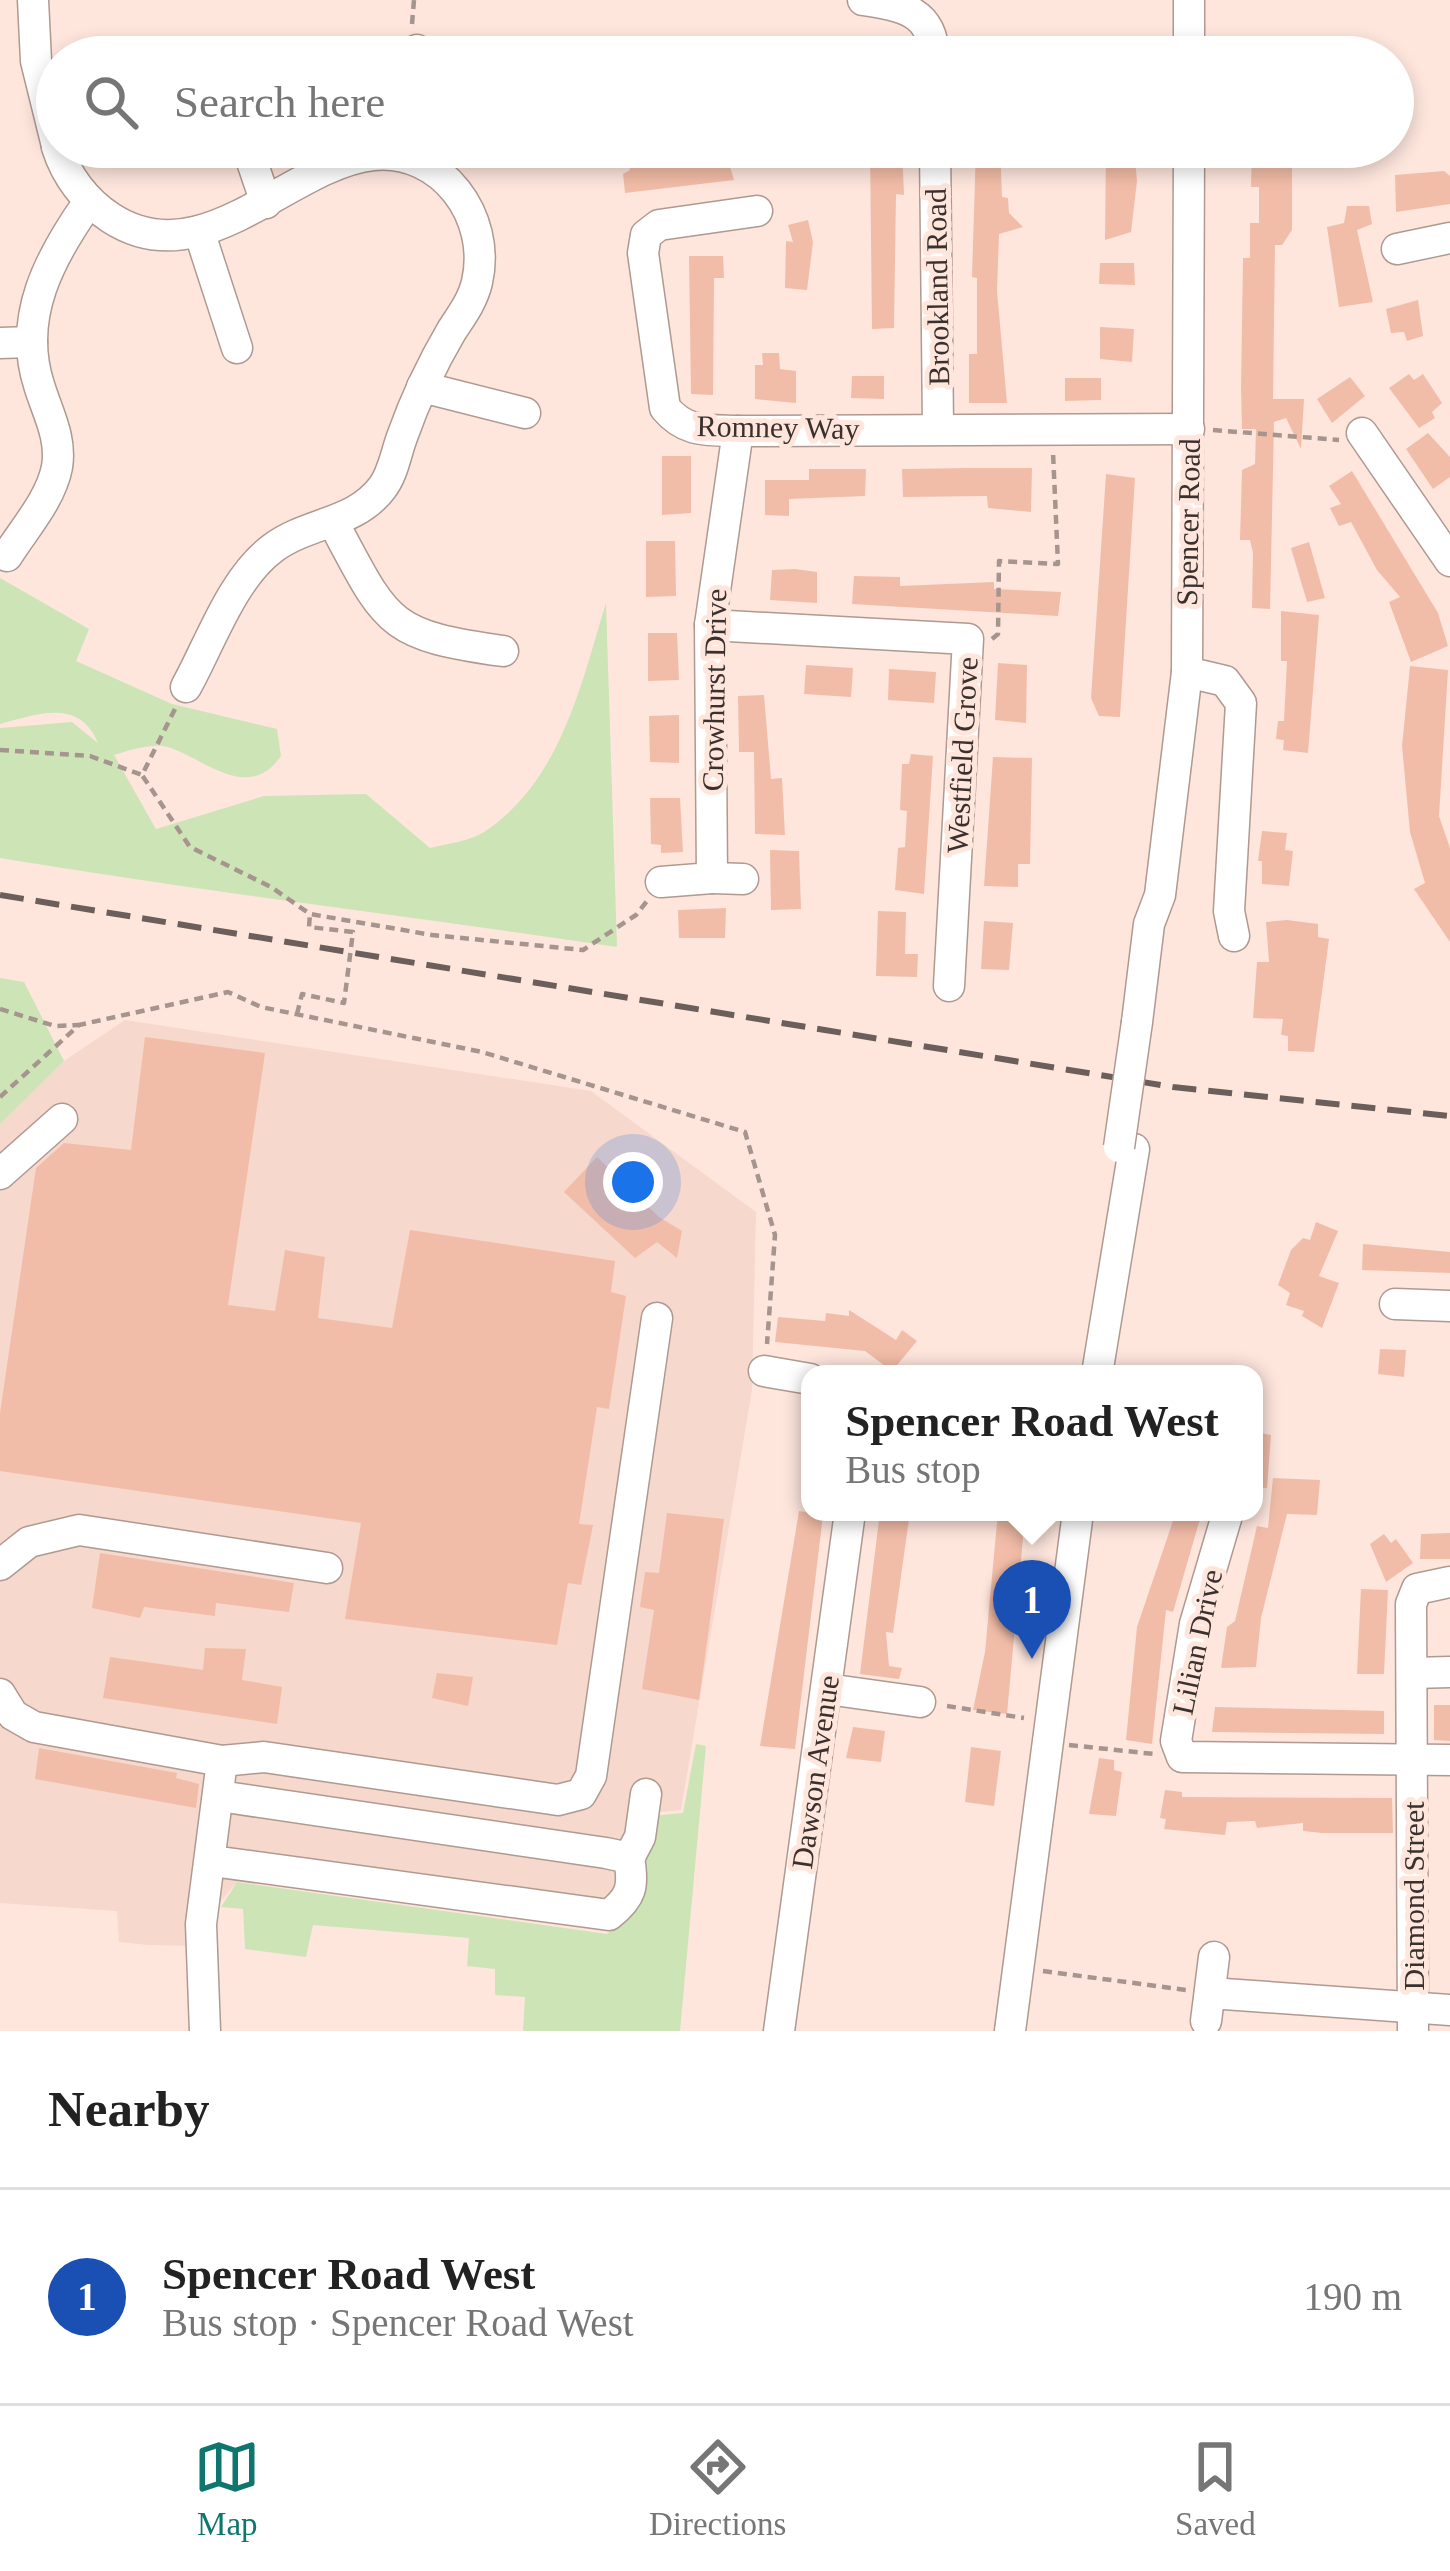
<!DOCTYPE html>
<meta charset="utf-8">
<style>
:root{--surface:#fff;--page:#f2f2f2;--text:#222;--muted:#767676;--line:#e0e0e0;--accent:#0f766e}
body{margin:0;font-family:Georgia,serif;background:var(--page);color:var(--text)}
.you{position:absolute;left:633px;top:1182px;width:42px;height:42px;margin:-30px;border:9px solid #fff;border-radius:50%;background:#1a73e8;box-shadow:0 0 0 18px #1a73e833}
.badge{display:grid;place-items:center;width:78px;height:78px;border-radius:50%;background:var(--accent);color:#fff;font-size:39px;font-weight:700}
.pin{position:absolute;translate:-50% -99px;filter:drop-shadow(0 3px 6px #0008)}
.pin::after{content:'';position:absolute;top:63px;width:42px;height:36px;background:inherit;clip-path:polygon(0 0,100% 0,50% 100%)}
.popup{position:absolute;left:801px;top:1365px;width:462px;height:156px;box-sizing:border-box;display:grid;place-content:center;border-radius:24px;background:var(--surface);filter:drop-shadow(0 3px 9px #0005);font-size:39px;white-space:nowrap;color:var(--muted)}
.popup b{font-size:45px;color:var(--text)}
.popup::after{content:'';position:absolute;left:50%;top:100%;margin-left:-24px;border:24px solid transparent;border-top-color:var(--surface)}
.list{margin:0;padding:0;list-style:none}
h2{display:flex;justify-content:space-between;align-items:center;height:156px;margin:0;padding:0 48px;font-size:51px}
h2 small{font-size:39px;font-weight:400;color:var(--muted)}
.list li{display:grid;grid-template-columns:78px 1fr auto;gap:36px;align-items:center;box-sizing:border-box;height:216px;padding:0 48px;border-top:3px solid var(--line)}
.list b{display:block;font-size:45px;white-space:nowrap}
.list p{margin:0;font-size:39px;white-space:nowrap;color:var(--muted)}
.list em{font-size:39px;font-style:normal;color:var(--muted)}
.icon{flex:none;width:66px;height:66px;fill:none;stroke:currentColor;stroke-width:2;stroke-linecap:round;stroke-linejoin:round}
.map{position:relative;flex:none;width:1450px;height:2031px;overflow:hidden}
.search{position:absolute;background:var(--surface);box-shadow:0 6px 18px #0003;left:36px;right:36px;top:36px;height:132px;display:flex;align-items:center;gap:30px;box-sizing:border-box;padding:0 42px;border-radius:66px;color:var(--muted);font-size:45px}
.sheet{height:372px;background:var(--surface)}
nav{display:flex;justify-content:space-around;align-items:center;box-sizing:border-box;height:168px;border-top:3px solid var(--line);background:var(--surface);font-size:33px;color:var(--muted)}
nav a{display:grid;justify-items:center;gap:6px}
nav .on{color:var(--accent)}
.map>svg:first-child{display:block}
.built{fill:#f6d8cc}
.green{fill:#cde4b6}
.building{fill:#f2bda8}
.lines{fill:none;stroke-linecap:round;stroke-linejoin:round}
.minor-casing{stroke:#af9991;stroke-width:33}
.path{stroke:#a6958e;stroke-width:4.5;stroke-dasharray:9 6;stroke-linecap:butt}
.minor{stroke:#fff;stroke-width:30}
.rail{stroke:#6c5f5b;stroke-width:6;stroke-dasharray:24 12;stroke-linecap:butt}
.minor-bridge-casing{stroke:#af9991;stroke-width:33;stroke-linecap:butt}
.path-bridge{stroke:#a6958e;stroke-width:4.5;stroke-dasharray:9 6;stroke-linecap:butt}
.minor-bridge{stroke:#fff;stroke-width:30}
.labels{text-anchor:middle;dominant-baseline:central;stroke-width:10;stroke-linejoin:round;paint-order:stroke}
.street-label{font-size:30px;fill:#3a312e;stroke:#fee6dd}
</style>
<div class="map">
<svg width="1450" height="2031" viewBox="0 0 1450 2031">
<rect width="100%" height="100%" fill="#fee6dd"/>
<polygon class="built" points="125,1020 591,1091 756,1212 752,1390 681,1810 649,1813 609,1929 238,1881 201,1924 193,1946 149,1945 119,1942 117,1911 0,1903 0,1124 64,1061"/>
<g class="green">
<path d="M0 578 89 629 76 661 172 704 277 729 281 756C249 802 207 761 171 748 153 742 131 750 114 755L156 829 264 796 366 794 430 848C446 844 470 841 484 832 561 781 581 684 606 603L617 947C411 916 205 892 0 858V728L72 722 98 743C79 698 39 714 0 724Z"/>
<polygon points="0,978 24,982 64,1061 0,1124"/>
<polygon points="696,1744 706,1746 680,2031 523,2031 525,1997 495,1995 495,1969 467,1966 469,1938 313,1925 306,1957 245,1949 243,1909 221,1907 237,1882 607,1934 637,1909 652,1816 683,1813"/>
</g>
<g class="building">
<polygon points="763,147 798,147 800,163 766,168"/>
<polygon points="870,147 902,147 904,195 896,194 894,328 872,329"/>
<polygon points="976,147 1000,147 1002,197 1008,198 1009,213 1023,227 999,234 997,291 1007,403 969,403 969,354 977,354 977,278 972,277"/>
<polygon points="1106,147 1134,147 1137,181 1131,232 1105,240"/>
<polygon points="1252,147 1280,147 1280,154 1292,155 1292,230 1282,245 1275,245 1273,399 1304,399 1301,449 1286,418 1274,422 1270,609 1252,608 1253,553 1250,540 1240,540 1242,470 1255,464 1256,429 1242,429 1241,388 1243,258 1250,258 1250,223 1259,223 1259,187 1251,187"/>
<polygon points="650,157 657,166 670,167 727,157 734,180 625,193 623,174 630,170 628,159"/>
<polygon points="1444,171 1450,176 1450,204 1396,212 1395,175"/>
<polygon points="1347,206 1369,206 1372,224 1357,230 1373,302 1339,307 1327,227 1344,223"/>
<polygon points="808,220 813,242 807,290 785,288 786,241 793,242 788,225"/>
<polygon points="689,256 723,256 724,278 714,278 713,395 691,394"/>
<polygon points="1100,263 1134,263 1135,285 1099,284"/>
<polygon points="1418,300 1423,336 1407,341 1404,332 1391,333 1386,309"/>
<polygon points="1100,327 1134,329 1132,362 1100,359"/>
<polygon points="762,353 779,353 780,369 796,371 796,403 755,399 755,365 763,365"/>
<polygon points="1409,374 1414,380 1423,374 1442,403 1432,412 1435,418 1419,428 1389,388"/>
<polygon points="852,376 884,376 884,399 851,398"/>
<polygon points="1350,377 1365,396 1332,423 1317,399"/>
<polygon points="1065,378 1101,378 1101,400 1065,401"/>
<polygon points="1428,433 1450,457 1450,477 1433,489 1406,449"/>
<polygon points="662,456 691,456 691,513 662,515"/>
<polygon points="969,468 1032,468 1031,512 988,508 987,496 903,497 902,469"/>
<polygon points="809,469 866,469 865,496 789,499 789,516 765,515 765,480 809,480"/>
<polygon points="1352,471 1438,613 1448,646 1411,662 1389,602 1400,597 1377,570 1351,522 1339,526 1330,508 1341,504 1329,486"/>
<polygon points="1106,474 1135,478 1120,717 1099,716 1091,698"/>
<polygon points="646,541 675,541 676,596 646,597"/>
<polygon points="1309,542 1325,598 1307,602 1291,548"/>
<polygon points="795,569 817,572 817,603 770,600 772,570"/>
<polygon points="854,576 900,577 900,586 994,582 994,589 1061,592 1058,616 852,604"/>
<polygon points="1281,611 1319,615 1308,753 1283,750 1284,740 1276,739 1278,721 1284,721 1287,661 1281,661"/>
<polygon points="648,633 677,633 679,680 648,681"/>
<polygon points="998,663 1027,665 1026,723 995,720"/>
<polygon points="806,665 853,668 851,697 804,694"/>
<polygon points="1410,666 1448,670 1439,816 1450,848 1450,942 1414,889 1425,883 1410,832 1402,746"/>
<polygon points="889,669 936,672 934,703 888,700"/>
<polygon points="764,695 771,779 782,778 785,835 755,834 754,752 739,752 738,696"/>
<polygon points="679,715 679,763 650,762 649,716"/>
<polygon points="911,754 933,756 924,894 895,890 898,848 905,847 907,811 900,810 902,764 909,764"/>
<polygon points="993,757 1032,758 1030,864 1018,864 1018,887 984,886"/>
<polygon points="650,798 680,798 683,852 661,853 661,845 651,844"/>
<polygon points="1262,831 1287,833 1285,850 1293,851 1289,886 1262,884 1262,861 1258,861"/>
<polygon points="770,850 799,851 801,909 771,910"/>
<polygon points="726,908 725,938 679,938 678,910"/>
<polygon points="878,911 906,912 905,954 918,954 917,977 876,976"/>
<polygon points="1287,920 1318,924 1318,937 1329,939 1314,1052 1288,1051 1288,1036 1281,1035 1283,1019 1253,1018 1257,962 1269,962 1266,922"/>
<polygon points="984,921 1013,923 1009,970 981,969"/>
<polygon points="145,1037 265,1053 228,1305 275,1311 285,1250 325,1257 318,1318 392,1328 410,1230 615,1261 611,1292 626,1296 609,1409 597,1407 579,1524 593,1525 581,1585 568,1583 557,1645 345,1619 361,1523 0,1471 0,1413 36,1168 64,1143 131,1150"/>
<polygon points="597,1157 659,1217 682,1231 677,1258 657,1242 635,1258 564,1192"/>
<polygon points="1316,1222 1338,1231 1319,1276 1339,1283 1322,1328 1302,1316 1304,1311 1286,1305 1290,1293 1278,1285 1291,1250 1303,1238 1310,1240"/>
<polygon points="1363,1244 1450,1252 1450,1273 1362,1270"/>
<polygon points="849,1310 896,1340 902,1330 917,1341 892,1371 865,1351 775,1342 778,1317 825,1321 826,1313 849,1316"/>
<polygon points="1380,1349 1406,1350 1404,1377 1378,1374"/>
<polygon points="1254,1432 1271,1435 1267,1488 1254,1487"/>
<polygon points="1273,1478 1320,1480 1317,1515 1287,1514 1261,1618 1256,1667 1221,1668 1227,1627 1235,1621 1257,1526 1268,1528"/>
<polygon points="799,1511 823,1515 795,1749 760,1746"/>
<polygon points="880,1512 910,1512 893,1633 886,1632 889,1666 902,1668 899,1679 860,1674"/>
<polygon points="998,1512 1025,1516 1007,1714 973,1710 985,1652"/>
<polygon points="1176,1512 1202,1512 1173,1612 1166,1610 1152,1744 1126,1740 1137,1627"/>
<polygon points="667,1513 724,1519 699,1700 642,1689 654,1610 640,1607 645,1572 659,1573"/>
<polygon points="1450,1533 1450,1559 1420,1559 1421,1534"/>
<polygon points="1384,1534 1391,1543 1396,1539 1413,1563 1386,1582 1370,1544"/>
<polygon points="100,1553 294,1583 289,1612 216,1603 215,1616 144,1607 140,1618 92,1608"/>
<polygon points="1361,1589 1388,1590 1384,1674 1357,1674"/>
<polygon points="205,1648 246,1649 242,1680 282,1687 277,1724 103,1698 110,1657 203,1670"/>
<polygon points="437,1673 473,1677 468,1706 432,1698"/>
<polygon points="1434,1705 1450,1705 1450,1741 1434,1740"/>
<polygon points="1215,1707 1384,1711 1384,1734 1212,1732"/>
<polygon points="853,1727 885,1731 881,1762 846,1758"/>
<polygon points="971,1747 1001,1751 994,1806 965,1802"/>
<polygon points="39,1748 177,1773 176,1778 199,1784 196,1808 35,1779"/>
<polygon points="1099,1758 1114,1760 1114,1770 1122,1772 1116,1816 1089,1814"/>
<polygon points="1165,1790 1182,1792 1182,1797 1392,1798 1393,1833 1322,1833 1303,1831 1303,1823 1257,1828 1255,1821 1227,1822 1225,1835 1164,1829 1166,1819 1160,1818"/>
</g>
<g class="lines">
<defs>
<g id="minor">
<polyline points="33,0 36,61 57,146"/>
<path d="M863 0C903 6 933 11 934 57"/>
<polyline points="417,50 420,57"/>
<polyline points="1189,57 1189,0"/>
<path d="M57 147C66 176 86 202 111 218 203 278 289 164 373 155 442 148 492 217 477 282 473 300 462 315 452 330 432 364 415 400 402 437 396 453 393 474 382 488 355 524 308 522 273 548 232 578 210 644 186 687"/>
<polyline points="247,147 266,203"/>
<polyline points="935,147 938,427"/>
<path d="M757 211 659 225 646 235 643 253 665 408C686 433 707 430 738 431L1189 429"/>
<polyline points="199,231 237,348"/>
<polyline points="1397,249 1450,238"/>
<polyline points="0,343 32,342"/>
<polyline points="422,387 525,413"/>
<polyline points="1362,433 1450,561"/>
<path d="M333 522C387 623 386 635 503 651"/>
<path d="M7 556C24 529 51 499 57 467 62 437 47 412 39 385 17 317 50 257 88 203"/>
<polyline points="710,625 968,639 949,986"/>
<polyline points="1187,672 1225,681 1241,703 1229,911 1234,936"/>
<polyline points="712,878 743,879"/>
<polyline points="661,882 712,878 710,625 738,431"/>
<polyline points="1137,1022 1149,924 1160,895 1187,672 1189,147"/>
<polyline points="0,1174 62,1119"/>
<polyline points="1395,1304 1450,1306"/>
<polyline points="764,1371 810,1379"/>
<polyline points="1097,1374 1134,1149"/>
<polyline points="1228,1512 1195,1624 1176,1741 1182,1757 1450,1760"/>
<polyline points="0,1565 29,1542 79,1530 327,1568"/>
<polyline points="1412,1673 1450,1672"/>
<polyline points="827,1689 920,1702"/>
<polyline points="0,1694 13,1715 34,1727 222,1761 201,1924 205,2031"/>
<polyline points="222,1761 264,1757 558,1800 581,1794 591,1776 657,1318"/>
<polyline points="629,1858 640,1837 646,1794"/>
<path d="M212 1861 609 1915C632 1897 634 1886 629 1858L606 1853 219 1796"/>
<polyline points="1210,1993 1450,2010"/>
<polyline points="1206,2021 1214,1957"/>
<polyline points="779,2031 850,1512"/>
<polyline points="1010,2031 1078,1512"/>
<polyline points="1413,2031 1411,1604 1417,1589 1450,1582"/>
</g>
</defs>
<use href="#minor" class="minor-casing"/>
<g class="path">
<polyline points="412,24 414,0"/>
<polyline points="1213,430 1339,440"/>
<polyline points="992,639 998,634 999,561 1058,564 1053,452"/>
<polyline points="175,709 142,775 190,847 271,887 310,914 432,935 583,950 636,915 647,901"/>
<polyline points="0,750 90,756 142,775"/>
<polyline points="0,1009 55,1026 79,1025"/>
<polyline points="0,1097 79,1025 228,992 261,1007 482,1052 745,1132 775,1235 767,1344"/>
<polyline points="947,1706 1024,1718"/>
<polyline points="1069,1745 1154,1754"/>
<polyline points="1043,1971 1186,1990"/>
</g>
<use href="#minor" class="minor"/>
<polyline class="rail" points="0,895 1173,1087 1450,1116"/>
<defs>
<polyline id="minor-bridge" points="1119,1147 1137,1022"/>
</defs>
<use href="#minor-bridge" class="minor-bridge-casing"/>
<polyline class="path-bridge" points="297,1014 302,994 344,1003 353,932 309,927 310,914"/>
<use href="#minor-bridge" class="minor-bridge"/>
</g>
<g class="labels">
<g class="street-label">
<text transform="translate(937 287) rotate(-91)">Brookland Road</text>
<text transform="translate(778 427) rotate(1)">Romney Way</text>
<text transform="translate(1188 522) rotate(-89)">Spencer Road</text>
<text transform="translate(714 690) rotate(-89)">Crowhurst Drive</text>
<text transform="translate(962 755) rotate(-87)">Westfield Grove</text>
<text transform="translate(1197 1642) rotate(-78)">Lilian Drive</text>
<text transform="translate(815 1772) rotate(-82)">Dawson Avenue</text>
<text transform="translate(1413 1896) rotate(-90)">Diamond Street</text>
</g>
</g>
</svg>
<div class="you"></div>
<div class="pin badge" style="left:1032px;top:1659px;background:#1a4fb4">1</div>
<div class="popup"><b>Spencer Road West</b>Bus stop</div>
<div class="search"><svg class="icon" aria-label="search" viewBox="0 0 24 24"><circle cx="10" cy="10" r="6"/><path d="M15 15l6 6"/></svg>Search here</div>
</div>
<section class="sheet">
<h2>Nearby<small></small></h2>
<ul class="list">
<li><span class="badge" style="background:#1a4fb4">1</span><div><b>Spencer Road West</b><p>Bus stop · Spencer Road West</p></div><em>190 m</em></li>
</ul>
</section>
<nav>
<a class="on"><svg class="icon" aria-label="map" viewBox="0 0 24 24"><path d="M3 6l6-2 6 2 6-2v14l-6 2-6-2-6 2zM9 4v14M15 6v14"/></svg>Map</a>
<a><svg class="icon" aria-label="directions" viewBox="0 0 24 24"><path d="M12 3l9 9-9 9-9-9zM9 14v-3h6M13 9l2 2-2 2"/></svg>Directions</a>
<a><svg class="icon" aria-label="saved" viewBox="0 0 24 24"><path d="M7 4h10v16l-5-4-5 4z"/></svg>Saved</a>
</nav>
